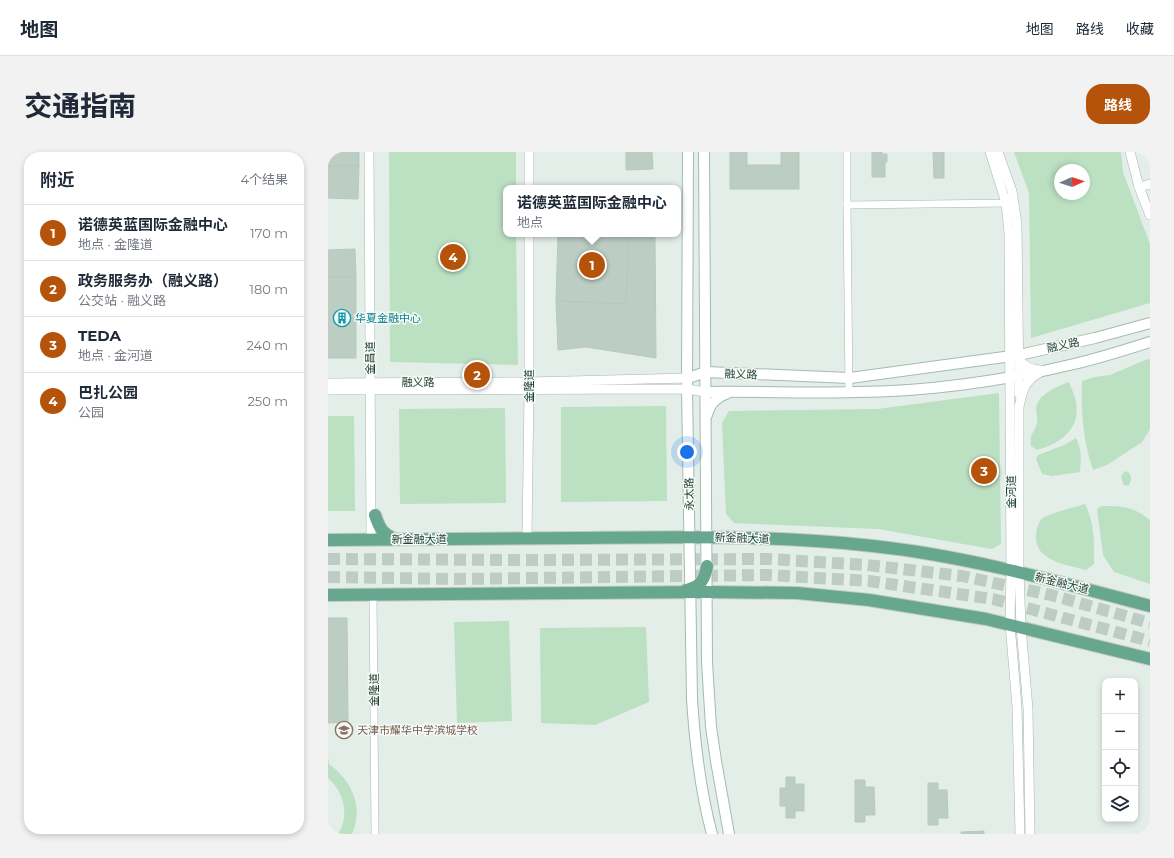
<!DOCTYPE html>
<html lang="zh">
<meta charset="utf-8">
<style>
:root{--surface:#fff;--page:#f2f2f3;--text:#1f2937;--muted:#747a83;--line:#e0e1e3;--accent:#b45309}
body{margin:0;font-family:Montserrat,"Noto Sans SC",sans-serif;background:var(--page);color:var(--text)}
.controls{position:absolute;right:12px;bottom:12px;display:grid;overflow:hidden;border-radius:8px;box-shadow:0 2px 6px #0003}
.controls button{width:36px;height:36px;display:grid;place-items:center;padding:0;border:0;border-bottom:1px solid var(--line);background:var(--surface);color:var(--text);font:20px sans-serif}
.compass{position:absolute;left:726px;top:12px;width:36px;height:36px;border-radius:50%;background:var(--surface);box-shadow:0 2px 6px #0003;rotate:87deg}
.you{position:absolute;left:359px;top:300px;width:14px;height:14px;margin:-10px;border:3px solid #fff;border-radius:50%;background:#1a73e8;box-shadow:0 0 0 6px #1a73e833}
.badge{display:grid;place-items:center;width:26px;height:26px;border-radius:50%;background:var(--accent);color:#fff;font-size:13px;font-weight:700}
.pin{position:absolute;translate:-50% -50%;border:2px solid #fff;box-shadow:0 1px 4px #0006}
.popup{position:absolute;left:175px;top:33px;width:178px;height:52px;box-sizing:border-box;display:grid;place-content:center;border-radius:8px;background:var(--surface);filter:drop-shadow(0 1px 3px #0005);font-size:13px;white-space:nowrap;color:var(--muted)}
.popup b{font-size:15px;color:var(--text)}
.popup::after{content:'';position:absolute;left:50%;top:100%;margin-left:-8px;border:8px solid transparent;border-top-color:var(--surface)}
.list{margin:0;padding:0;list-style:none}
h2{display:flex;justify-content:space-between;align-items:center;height:52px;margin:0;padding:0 16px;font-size:17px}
h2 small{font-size:13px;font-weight:400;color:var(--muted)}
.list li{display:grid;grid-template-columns:26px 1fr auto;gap:12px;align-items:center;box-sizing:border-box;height:56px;padding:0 16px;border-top:1px solid var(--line)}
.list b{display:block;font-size:15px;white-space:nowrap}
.list p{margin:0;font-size:13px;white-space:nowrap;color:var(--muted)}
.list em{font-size:13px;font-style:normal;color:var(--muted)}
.icon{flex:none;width:22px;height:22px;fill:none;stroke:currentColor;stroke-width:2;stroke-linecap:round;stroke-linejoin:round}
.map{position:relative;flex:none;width:822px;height:682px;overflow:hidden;border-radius:16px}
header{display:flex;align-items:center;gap:24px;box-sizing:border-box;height:56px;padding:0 20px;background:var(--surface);border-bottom:1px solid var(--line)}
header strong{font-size:19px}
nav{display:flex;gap:22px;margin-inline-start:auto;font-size:14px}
.intro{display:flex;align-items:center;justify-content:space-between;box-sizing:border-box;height:96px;padding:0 24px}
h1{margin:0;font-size:28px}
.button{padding:10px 18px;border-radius:16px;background:var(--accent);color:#fff;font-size:14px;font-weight:700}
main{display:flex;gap:24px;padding:0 24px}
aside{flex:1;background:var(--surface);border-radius:16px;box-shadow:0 2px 6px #0003}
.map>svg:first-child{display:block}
.green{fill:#bce0c2;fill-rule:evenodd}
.building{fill:#bccdc4;stroke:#b6c9bf}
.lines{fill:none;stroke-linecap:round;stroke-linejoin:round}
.trunk-tunnel{stroke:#bdccc5;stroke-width:12;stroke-dasharray:12 6;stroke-linecap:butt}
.minor-casing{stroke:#a6b7b0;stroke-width:8}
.tertiary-casing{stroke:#a6b7b0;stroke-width:10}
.secondary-casing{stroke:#a2bbb0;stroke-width:12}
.primary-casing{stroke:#c1cac7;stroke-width:14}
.minor{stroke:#fff;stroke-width:7}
.tertiary{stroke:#fff;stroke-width:9}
.secondary{stroke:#fff;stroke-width:10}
.primary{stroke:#67a68f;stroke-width:12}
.labels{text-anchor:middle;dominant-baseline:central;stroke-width:3;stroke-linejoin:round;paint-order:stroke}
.culture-label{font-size:11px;fill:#0d838f;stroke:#f5faf7;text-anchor:start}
.street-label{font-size:11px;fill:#224236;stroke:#f5faf7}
.education-label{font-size:11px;fill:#785e54;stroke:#f5faf7;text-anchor:start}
</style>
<header>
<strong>地图</strong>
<nav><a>地图</a><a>路线</a><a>收藏</a></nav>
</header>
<div class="intro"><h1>交通指南</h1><a class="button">路线</a></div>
<main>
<aside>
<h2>附近<small>4个结果</small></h2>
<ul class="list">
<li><span class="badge">1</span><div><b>诺德英蓝国际金融中心</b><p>地点 · 金隆道</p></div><em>170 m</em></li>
<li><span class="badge">2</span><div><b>政务服务办（融义路）</b><p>公交站 · 融义路</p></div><em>180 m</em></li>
<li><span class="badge">3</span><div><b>TEDA</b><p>地点 · 金河道</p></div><em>240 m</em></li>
<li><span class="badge">4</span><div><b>巴扎公园</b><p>公园</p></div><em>250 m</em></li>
</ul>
</aside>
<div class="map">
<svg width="822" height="682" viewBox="0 0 822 682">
<rect width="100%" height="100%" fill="#e4eee9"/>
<g class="green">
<polygon points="61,0 188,0 188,36 178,36 178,82 188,82 190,213 62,210"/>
<path d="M686 0H793L795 20 822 92V151L703 186 701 41ZM732 18H756V42H732Z"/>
<path d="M822 207V277L814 290 779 313 765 318C755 290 753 259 754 229L766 225 782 223 817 208Z"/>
<path d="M741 230C743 236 747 243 748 250 753 277 732 292 709 298L703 294C702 280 704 285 708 274 711 268 708 262 708 256 710 242 730 234 741 230Z"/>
<polygon points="671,241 673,392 664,397 550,377 406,371 398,362 394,271 401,259 549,257"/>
<polygon points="338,254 339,349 233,350 233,255"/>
<polygon points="177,256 178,351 72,352 71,257"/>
<polygon points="0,264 26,264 27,359 0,359"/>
<path d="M748 286C754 297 753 307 752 320L724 324 714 322 708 307 710 303 736 293Z"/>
<path d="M797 319C804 321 804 327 801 333L798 334 795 332 793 324Z"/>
<path d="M757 352C767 373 766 389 766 412L758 418C740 413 705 409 708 382 709 377 710 369 715 366 723 361 747 355 757 352Z"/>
<path d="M773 354C795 354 804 354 822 368V432L786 420 775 403 769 357Z"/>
<polygon points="181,469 184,569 129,571 126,470"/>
<polygon points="318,475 321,550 267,573 213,571 212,476"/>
<path d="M0 605 1 612C24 629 36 655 24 682H10C22 663 16 640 0 626Z"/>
</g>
<g class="building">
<rect x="0" y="0" width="31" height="14"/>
<polygon points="298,0 324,0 325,17 298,18"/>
<polygon points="402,0 419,0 419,13 453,13 453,0 471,0 471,37 402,37"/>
<polygon points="544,0 554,0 554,2 559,2 559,10 557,10 557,25 544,25"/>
<polygon points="605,0 616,0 616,26 606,26"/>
<polygon points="0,14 31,14 30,47 0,46"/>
<polygon points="230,82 301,82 298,152 228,149"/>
<polygon points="301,82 327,82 328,206 258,195 230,198 228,149 298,152"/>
<polygon points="27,97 28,125 0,125 0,98"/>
<rect x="0" y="125" width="28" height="81"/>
<polygon points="0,466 19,466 20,570 0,571"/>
<polygon points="458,625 467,625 467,632 476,632 476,659 467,659 467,666 458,666 458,654 452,654 452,636 458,636"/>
<polygon points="527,628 537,628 537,635 546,635 547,663 537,663 537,670 527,670"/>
<polygon points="600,631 610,631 610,638 619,638 620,666 610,666 610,673 600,673"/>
<polygon points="656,679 656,682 633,682 633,680"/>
</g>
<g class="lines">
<g class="trunk-tunnel">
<polyline points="0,407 195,408 440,407 539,413 634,424 723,443 822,471"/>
<polyline points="0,425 128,427 440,423 541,429 665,447 822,489"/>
</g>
<defs>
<g id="minor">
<polyline points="519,0 519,53 682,51"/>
<polyline points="519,53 521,240"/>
<polyline points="45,442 47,682"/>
</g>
<g id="tertiary">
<polyline points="41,0 43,387"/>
<polyline points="662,0 678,51 681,81 683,418 682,472 689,555 692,682"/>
<polyline points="670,0 684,39 689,72 691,242"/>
<polyline points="802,0 811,35 822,63"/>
<polyline points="811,35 822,32"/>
<polyline points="201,36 201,0"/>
<path d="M689 205C695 214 702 218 713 218"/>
<polyline points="0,231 201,230 360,226"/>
<polyline points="0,238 359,237 377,240"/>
<polyline points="199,387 201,238 201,82"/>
<path d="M702 682 700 557 693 475 691 420V255C694 240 696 229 711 221"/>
</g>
<g id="secondary">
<path d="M360 0 359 237 364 547C367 593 372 638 384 682"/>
<polyline points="376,0 379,510 383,575 388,609 401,682"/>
<polyline points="360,226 378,220 522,226 691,203 767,186 822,171"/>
<path d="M377 240C445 239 513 243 581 238 636 234 692 225 746 212 772 206 797 198 822 190"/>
<path d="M379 263C382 251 389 245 400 241"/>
</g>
<g id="primary">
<path d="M47 363C51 375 54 382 67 387"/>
<path d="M0 388C83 387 167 387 250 386 349 385 447 383 545 394 639 404 731 430 822 454"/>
<path d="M358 438C372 435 377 428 379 414"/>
<polyline points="0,443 379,440 469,441 541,448 658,467 822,507"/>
</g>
</defs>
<use href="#minor" class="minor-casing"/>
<use href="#tertiary" class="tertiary-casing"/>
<use href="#secondary" class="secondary-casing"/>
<use href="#primary" class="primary-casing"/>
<use href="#minor" class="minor"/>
<use href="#tertiary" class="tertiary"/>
<use href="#secondary" class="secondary"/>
<use href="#primary" class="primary"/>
</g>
<defs>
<symbol id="building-ring" viewBox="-11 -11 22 22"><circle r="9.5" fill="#f5faf7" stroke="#0f9aa8" stroke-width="1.5"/><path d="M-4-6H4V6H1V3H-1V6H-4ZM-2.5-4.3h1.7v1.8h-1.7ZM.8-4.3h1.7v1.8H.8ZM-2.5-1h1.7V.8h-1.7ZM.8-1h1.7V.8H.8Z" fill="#0f9aa8"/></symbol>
<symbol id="school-ring" viewBox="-11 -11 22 22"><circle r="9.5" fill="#f5faf7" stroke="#8d6e63" stroke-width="1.5"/><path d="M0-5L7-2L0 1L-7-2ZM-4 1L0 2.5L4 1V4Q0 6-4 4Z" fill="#8d6e63"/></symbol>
</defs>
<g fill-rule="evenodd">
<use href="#building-ring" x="4" y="156" width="20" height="20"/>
<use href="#school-ring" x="6" y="568" width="20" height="20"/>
</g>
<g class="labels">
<g class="culture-label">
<text x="27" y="166">华夏金融中心</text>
</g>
<g class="street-label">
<text transform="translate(735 193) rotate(-12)">融义路</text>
<text transform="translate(42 206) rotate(-90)">金昌道</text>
<text transform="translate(413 222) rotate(2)">融义路</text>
<text x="90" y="230">融义路</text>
<text transform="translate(201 234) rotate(-90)">金隆道</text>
<text transform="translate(683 340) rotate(-90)">金河道</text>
<text transform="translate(361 342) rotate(-91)">永太路</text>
<text transform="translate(414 386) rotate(2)">新金融大道</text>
<text x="91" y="387">新金融大道</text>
<text transform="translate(734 431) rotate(14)">新金融大道</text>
<text transform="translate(46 538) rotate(-90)">金隆道</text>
</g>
<g class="education-label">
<text x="29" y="578">天津市耀华中学滨城学校</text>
</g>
</g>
</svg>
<div class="controls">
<button>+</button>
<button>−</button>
<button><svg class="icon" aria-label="locate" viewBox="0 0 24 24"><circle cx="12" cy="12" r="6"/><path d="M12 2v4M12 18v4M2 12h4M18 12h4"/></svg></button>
<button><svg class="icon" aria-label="layers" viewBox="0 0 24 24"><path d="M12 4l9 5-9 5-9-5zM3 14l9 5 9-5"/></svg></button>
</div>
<svg class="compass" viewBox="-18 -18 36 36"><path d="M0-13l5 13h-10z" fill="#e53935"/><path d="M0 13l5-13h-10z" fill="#747a83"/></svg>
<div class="you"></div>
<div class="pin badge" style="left:264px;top:113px">1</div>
<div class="popup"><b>诺德英蓝国际金融中心</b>地点</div>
<div class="pin badge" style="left:149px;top:223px">2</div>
<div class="pin badge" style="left:656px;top:319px">3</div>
<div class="pin badge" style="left:125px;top:105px">4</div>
</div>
</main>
